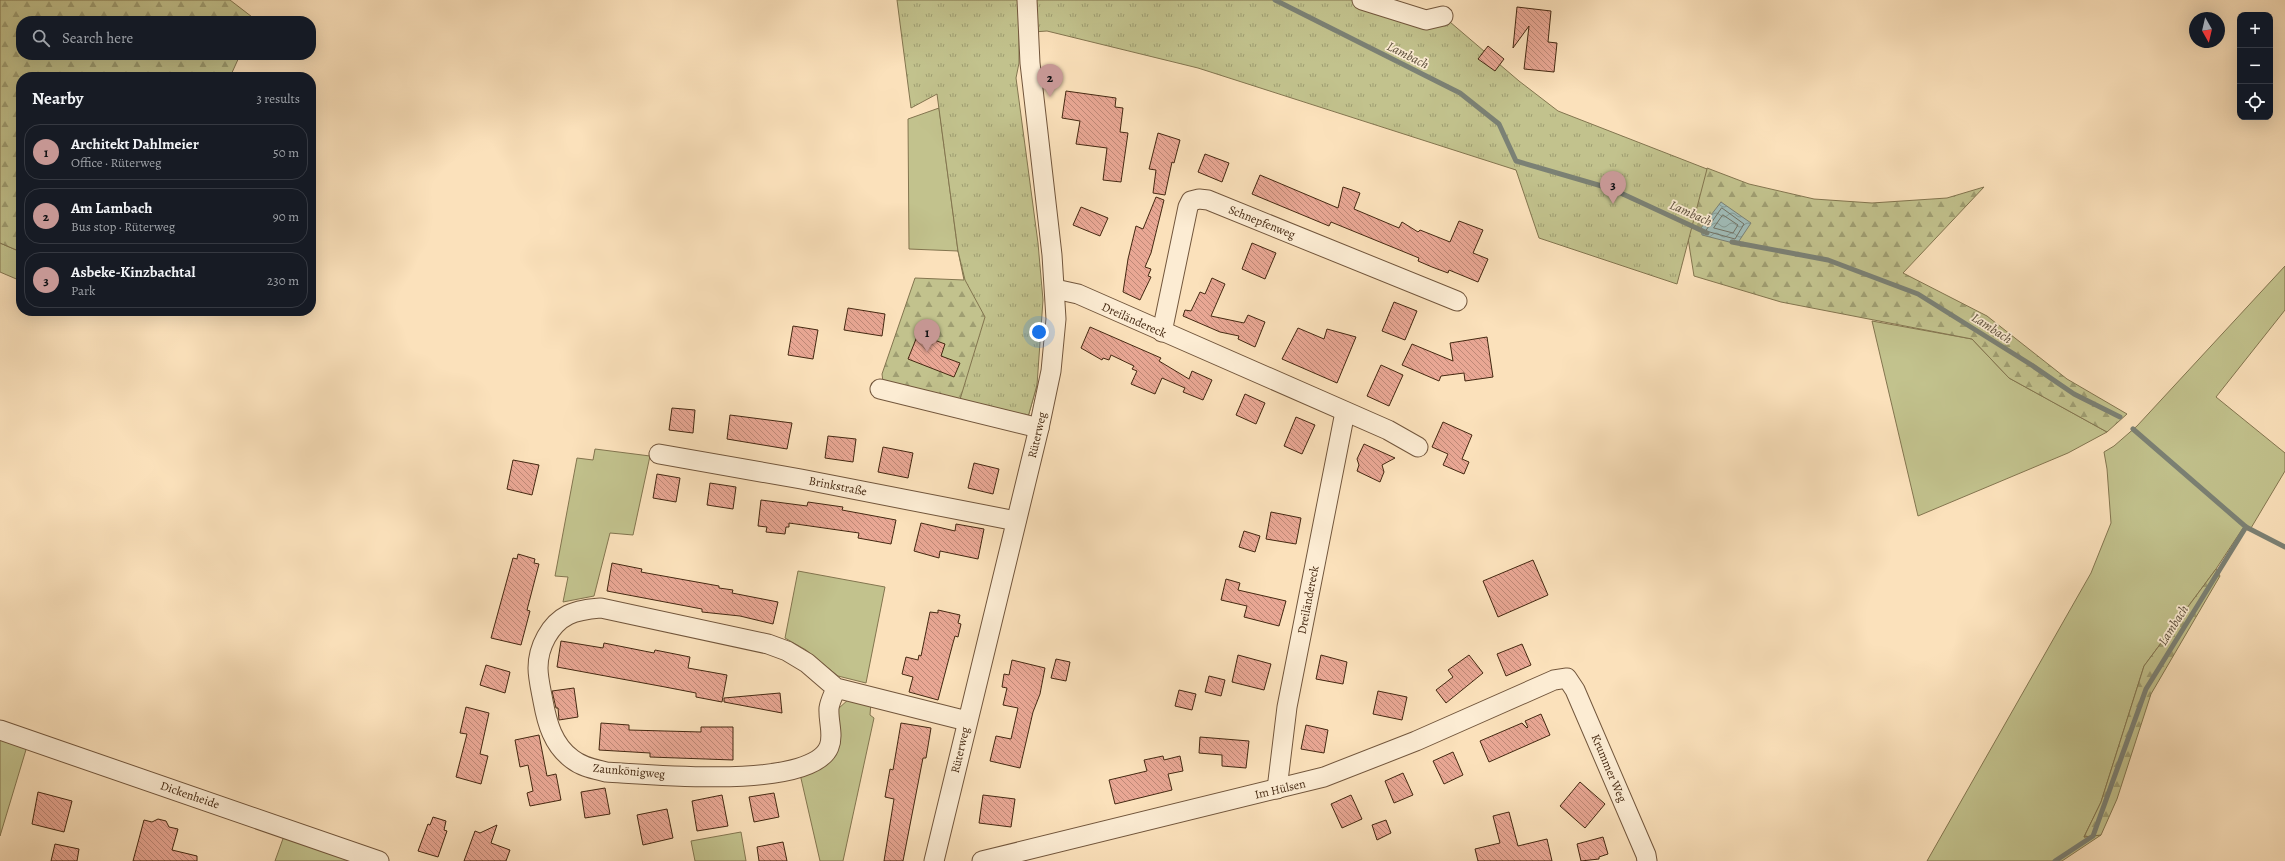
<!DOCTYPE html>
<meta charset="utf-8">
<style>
:root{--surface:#171b24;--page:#20242c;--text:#f1f3f6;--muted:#9ea1a6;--line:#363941;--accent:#c59692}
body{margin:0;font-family:Alegreya,serif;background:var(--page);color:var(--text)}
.controls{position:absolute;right:12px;top:12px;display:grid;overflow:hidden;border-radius:8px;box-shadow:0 4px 16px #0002}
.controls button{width:36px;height:36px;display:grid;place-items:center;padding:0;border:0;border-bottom:1px solid var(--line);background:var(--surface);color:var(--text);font:20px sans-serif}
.compass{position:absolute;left:2189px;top:12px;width:36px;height:36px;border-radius:50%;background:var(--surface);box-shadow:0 4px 16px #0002;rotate:172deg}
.you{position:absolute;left:1039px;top:332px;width:14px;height:14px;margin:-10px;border:3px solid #fff;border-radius:50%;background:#1a73e8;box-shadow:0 0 0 6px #1a73e833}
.badge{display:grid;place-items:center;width:26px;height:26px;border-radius:50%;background:var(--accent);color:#111;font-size:13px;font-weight:700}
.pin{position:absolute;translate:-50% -33px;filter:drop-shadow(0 1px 2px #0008)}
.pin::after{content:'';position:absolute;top:21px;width:14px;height:12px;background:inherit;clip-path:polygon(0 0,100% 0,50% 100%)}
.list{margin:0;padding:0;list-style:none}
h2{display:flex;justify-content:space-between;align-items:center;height:52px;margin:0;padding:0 16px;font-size:17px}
h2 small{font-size:13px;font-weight:400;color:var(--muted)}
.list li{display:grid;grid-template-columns:26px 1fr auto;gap:12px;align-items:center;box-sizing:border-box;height:56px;margin:0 8px 8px;padding:0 8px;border:1px solid var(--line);border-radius:16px}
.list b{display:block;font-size:15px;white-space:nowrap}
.list p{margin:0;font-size:13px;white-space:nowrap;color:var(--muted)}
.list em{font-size:13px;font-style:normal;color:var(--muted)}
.icon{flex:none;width:22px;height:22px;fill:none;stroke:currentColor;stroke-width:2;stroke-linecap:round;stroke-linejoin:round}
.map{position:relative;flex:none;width:2285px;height:861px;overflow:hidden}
.search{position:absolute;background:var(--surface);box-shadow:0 4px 16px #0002;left:16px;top:16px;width:300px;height:44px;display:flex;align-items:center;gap:10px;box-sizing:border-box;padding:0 14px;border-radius:16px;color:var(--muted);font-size:15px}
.panel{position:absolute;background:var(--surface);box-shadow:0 4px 16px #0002;left:16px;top:72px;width:300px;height:244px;border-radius:16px}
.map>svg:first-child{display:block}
.grass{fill:#c2c28d;stroke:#83754f}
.forest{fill:url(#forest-firs);stroke:#83754f}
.park{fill:url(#park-tufts);stroke:#83754f}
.water{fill:url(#water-waves);stroke:#7b8175}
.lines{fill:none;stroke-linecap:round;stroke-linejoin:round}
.shore{stroke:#727264;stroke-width:1}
.stream{stroke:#7b8175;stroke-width:5}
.building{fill:url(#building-back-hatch);stroke:#442811}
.minor-casing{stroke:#72563c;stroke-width:21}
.minor{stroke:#fcecd3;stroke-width:19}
.labels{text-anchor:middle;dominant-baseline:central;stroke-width:3.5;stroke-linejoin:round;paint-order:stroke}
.street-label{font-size:12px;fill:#442811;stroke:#fcecd3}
.water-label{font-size:13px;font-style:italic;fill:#5b4d3b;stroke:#fcecd3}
</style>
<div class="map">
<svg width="2285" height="861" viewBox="0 0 2285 861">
<defs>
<pattern id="forest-firs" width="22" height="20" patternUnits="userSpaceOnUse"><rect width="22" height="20" fill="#c2c28d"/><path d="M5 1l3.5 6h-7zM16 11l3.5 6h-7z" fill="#9f9e72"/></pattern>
<pattern id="park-tufts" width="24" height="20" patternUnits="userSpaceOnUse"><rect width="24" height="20" fill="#c2c28d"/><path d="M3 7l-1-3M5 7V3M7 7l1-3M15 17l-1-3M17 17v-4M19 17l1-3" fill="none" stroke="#9f9e72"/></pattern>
<pattern id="water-waves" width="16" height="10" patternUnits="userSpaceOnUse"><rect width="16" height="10" fill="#a0bcb8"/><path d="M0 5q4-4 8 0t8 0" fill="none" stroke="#849994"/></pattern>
<pattern id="building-back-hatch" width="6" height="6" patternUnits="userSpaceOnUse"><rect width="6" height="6" fill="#e9a794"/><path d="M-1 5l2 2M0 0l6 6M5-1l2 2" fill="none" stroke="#be8877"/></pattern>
</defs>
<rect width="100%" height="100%" fill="#fbe1bb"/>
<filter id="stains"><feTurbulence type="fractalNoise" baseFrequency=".005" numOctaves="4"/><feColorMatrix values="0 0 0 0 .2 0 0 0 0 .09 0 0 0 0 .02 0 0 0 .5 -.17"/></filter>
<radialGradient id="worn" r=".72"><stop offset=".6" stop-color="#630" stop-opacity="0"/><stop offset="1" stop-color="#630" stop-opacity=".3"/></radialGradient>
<g class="grass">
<polygon points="939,108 958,251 909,249 908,119"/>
<polygon points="0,243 21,252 21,281 0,272"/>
<polygon points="2285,266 2285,310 2216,397 2285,453 2285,471 2251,528 2248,530 2243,528 2216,569 2144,666 2101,802 2084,837 2101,835 2062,861 1927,861 2091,573 2111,523 2107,469 2104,452 2114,446 2137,426"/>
<polygon points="1872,321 1972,339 2009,378 2107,432 2068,453 1918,516"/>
<polygon points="595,449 650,456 633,535 610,533 594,596 563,602 568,577 555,576 577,458 593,460"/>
<polygon points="798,571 885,587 866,683 838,676 806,650 785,638"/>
<polygon points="850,698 871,702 870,715 874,718 843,861 820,861 800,774 806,772 838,709"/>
<polygon points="0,734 28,743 0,836"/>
<polygon points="741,832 746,861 695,861 691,841"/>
<polygon points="285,833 367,861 275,861"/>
</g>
<g class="forest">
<polygon points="0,0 230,0 256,20 21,21 21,55 240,55 230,77 21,77 21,252 0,243"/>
<polygon points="1512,168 1685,212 1707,168 1749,184 1814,199 1872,203 1947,198 1984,187 1903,273 1987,316 2067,379 2127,414 2107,432 2009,378 1972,339 1781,302 1694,276 1684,213 1661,235"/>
<polygon points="958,251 1037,385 1026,424 883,382 882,374 915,278 964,280"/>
<polygon points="2216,569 2220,576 2151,694 2117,799 2101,835 2084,837 2101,802 2144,666"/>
</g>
<polygon class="park" points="897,0 1393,0 1443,16 1519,81 1558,111 1707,169 1677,284 1539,238 1516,170 1198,68 1047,31 1019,33 1019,63 1016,78 1038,243 1043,300 1037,385 1026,424 958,406 985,317 965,280 958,251 937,94 911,108"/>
<polygon class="water" points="1721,202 1751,223 1737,244 1702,235 1701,228"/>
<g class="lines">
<g class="shore">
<polygon points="1722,208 1744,224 1735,239 1706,231"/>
<polygon points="1723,215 1738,225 1733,233 1714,228"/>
</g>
<g class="stream">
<polyline points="1275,0 1460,93 1499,124 1516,161 1612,189 1707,233"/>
<polyline points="1732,242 1828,260 1918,294 2030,364 2074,394 2120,417"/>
<polyline points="2133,429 2246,527 2285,547"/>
<polyline points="2055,861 2093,836 2146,689 2246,527"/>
</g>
</g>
<g class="building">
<polygon points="1517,7 1551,11 1548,42 1557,43 1554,72 1524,69 1529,26 1513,48"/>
<polygon points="1488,46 1504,59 1495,71 1478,59"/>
<polygon points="1066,91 1116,98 1115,107 1123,108 1120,132 1128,133 1121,182 1103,180 1107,148 1076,144 1080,121 1062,118"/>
<polygon points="1158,133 1180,140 1174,163 1172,162 1165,195 1153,193 1156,170 1149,169"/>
<polygon points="1205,154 1229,163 1222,182 1198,172"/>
<polygon points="1260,175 1338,208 1343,187 1352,190 1360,193 1354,209 1399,228 1402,222 1418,232 1420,230 1450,242 1459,221 1483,230 1473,253 1488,259 1478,282 1449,270 1448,273 1432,267 1418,261 1419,258 1331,222 1329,226 1252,194"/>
<polygon points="1156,197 1164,200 1151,253 1145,267 1151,269 1148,276 1151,277 1140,300 1123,292 1128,259 1136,226 1143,229"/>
<polygon points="1081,207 1108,218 1100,236 1073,225"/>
<polygon points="1252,243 1276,253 1265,279 1242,269"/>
<polygon points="1212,278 1225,284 1211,316 1244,323 1248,315 1265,322 1255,347 1238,339 1239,336 1220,332 1183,316 1185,310 1191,311 1200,292 1205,294"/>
<polygon points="1394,302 1417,311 1405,340 1382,331"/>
<polygon points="848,308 885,314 882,336 844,330"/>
<polygon points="793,326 818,330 813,359 788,355"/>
<polygon points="1090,327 1161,358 1159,361 1189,379 1192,371 1212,380 1203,400 1183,392 1185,388 1162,378 1155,394 1131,384 1137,371 1132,369 1134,366 1111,355 1109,360 1103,358 1102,360 1081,348"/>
<polygon points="1298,328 1324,339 1327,329 1356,337 1337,383 1282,359"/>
<polygon points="918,334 945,344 941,356 960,363 954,377 908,359"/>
<polygon points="1487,337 1493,377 1465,381 1464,373 1441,376 1439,381 1402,365 1412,344 1453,361 1450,343"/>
<polygon points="1381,365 1403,375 1389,406 1367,396"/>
<polygon points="1245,394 1265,403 1256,424 1236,415"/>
<polygon points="672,408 695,410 693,433 669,430"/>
<polygon points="730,415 792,423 787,449 727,439"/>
<polygon points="1296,417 1315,425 1302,454 1284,446"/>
<polygon points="1443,422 1472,435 1462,459 1469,462 1464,474 1443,465 1448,454 1432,447"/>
<polygon points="828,436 856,439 853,462 825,458"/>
<polygon points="1364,444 1395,458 1382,465 1384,472 1380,482 1357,471 1359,465 1357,459"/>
<polygon points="883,447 913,453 908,478 878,472"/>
<polygon points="513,460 539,465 532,495 507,489"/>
<polygon points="974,463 999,469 993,494 968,488"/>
<polygon points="657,474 680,478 676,502 653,498"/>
<polygon points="710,483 736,487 733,509 707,505"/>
<polygon points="761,500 807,506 808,502 843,507 842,510 896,520 891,544 858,538 859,533 789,523 789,527 786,527 785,534 766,532 767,527 758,526"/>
<polygon points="1271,512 1301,518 1296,544 1266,539"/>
<polygon points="921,523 955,531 956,524 984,529 978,559 940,551 939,558 914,551"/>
<polygon points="1244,531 1260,536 1255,552 1239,547"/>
<polygon points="518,554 535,559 534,563 539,564 527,610 530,611 521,645 491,638 513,558 517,559"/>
<polygon points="1533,560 1548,595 1498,617 1483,581"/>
<polygon points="612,563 642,569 641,572 719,586 719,588 733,590 732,593 778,602 773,624 740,616 702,612 702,609 607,591"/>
<polygon points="1226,579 1240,583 1238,590 1286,601 1279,626 1244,617 1247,606 1221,600"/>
<polygon points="938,610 960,615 958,623 961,624 958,637 955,636 953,643 938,700 909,692 913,677 902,674 906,657 918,660 919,655 921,656 930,612 938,613"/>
<polygon points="561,641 603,648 604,643 654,653 655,650 690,657 688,668 727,675 722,702 696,697 696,693 665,687 557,667"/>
<polygon points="1522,644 1531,665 1506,676 1497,654"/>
<polygon points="1238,655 1271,664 1264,690 1232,682"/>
<polygon points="1321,655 1347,662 1343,684 1316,679"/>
<polygon points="1469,655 1483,673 1446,703 1436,690 1453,677 1448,670"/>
<polygon points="1056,659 1070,662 1066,681 1051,678"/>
<polygon points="1012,660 1045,668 1040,694 1033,712 1020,768 990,761 996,736 1011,739 1018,708 1003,705 1007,688 1002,687 1004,674 1009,675"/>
<polygon points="486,665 510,672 505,693 480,685"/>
<polygon points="1209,676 1225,680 1221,696 1205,692"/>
<polygon points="574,688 578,717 559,720 558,708 556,708 552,691"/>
<polygon points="1179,690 1196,694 1192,710 1175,706"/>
<polygon points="1378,691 1407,697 1402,720 1373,714"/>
<polygon points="780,693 782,713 724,702 724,698"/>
<polygon points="466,707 489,713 480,754 488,756 481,784 456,777 467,734 460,733"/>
<polygon points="1541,714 1550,735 1489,762 1480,741 1522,723 1527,728 1528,727 1525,721"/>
<polygon points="601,723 629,725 629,730 701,732 701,727 733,727 733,760 650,757 650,753 599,750"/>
<polygon points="901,723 931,728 926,758 923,758 903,861 884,861 894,799 885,797 890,769 893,770"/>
<polygon points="1306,725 1328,730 1324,753 1301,749"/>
<polygon points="539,735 547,776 556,774 561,800 530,806 527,793 533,791 528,765 520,767 515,740"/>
<polygon points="1200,737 1249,741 1246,768 1222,766 1222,755 1199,753"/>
<polygon points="1453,752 1463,775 1444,784 1433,761"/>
<polygon points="1163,756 1164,760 1180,756 1183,771 1168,774 1172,790 1115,804 1109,780 1147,771 1144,760"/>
<polygon points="1403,773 1413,795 1394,803 1385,781"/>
<polygon points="1580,782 1605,804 1585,828 1560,806"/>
<polygon points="605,788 610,814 585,818 581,792"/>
<polygon points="38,792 72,801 64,832 32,824"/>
<polygon points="774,793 779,817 754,822 749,797"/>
<polygon points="722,795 728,826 697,831 692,801"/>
<polygon points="983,795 1015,799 1011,827 979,823"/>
<polygon points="1351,795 1362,819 1342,828 1331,804"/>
<polygon points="667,809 673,838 643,845 637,815"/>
<polygon points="1509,812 1518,846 1547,839 1552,861 1478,861 1475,849 1500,843 1493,816"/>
<polygon points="433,817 446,821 444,830 447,831 438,857 418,851 428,824 430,825"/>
<polygon points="158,819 166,821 169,827 178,829 172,850 197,856 197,861 133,861 144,820 152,822"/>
<polygon points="1386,820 1391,833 1377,840 1372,825"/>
<polygon points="497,825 491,843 510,850 506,861 464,861 475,831 480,833"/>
<polygon points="1603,837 1608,854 1599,857 1599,859 1581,861 1577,844"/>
<polygon points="783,842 787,861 759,861 757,847"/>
<polygon points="55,844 79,849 77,861 51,861"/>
</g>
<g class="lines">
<defs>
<g id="minor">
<polyline points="1362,0 1426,20 1443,16"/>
<polyline points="1055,289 1078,294 1388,430 1418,447"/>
<polyline points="1162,332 1188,207 1191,201 1199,199 1208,200 1457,301"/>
<polyline points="880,389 1039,428"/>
<polyline points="659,454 801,479 1016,521"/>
<path d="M836 688C834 694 830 701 829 708 828 721 834 735 829 747 811 791 647 774 606 772 594 769 582 767 572 759 553 745 547 723 543 701 541 690 538 678 538 668 538 647 550 624 568 615 578 610 590 609 601 608L768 644 787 651 807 663 836 688 967 721"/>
<polyline points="0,730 379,861"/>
<polyline points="1277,789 1287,707 1345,412"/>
<polyline points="934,861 1039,428 1051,371 1056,319 1052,255 1030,63 1027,0"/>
<polyline points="982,861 1324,777 1416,741 1554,680 1567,678 1575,690 1646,855 1647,861"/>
</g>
</defs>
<use href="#minor" class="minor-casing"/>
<use href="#minor" class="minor"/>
</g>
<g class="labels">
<g class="street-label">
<text transform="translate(1262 222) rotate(22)">Schnepfenweg</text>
<text transform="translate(1134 320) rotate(24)">Dreiländereck</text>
<text transform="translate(1037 435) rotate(-77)">Rüterweg</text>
<text transform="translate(838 486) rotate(11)">Brinkstraße</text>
<text transform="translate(1308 600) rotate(-79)">Dreiländereck</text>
<text transform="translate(960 750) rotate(-77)">Rüterweg</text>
<text transform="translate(1609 768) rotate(67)">Krummer Weg</text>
<text transform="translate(629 771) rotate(5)">Zaunkönigweg</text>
<text transform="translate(1280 789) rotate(-13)">Im Hülsen</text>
<text transform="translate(190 795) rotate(19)">Dickenheide</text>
</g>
<g class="water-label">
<text transform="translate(1408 55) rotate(27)">Lambach</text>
<text transform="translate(1691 213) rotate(24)">Lambach</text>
<text transform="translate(1992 328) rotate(33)">Lambach</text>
<text transform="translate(2173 625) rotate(-58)">Lambach</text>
</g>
</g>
<rect width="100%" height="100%" filter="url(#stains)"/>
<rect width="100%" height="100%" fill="url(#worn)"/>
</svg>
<div class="controls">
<button>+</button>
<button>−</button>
<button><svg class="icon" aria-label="locate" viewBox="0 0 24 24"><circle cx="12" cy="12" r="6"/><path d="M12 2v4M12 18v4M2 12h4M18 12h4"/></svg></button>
</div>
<svg class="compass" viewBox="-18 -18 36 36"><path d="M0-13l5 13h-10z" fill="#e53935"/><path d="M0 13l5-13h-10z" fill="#9ea1a6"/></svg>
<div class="you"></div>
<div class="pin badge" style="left:927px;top:352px">1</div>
<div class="pin badge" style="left:1050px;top:97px">2</div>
<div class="pin badge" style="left:1613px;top:204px">3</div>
<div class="search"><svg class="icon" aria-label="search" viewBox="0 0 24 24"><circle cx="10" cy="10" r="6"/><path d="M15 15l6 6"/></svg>Search here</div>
<section class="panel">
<h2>Nearby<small>3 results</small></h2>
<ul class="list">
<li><span class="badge">1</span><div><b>Architekt Dahlmeier</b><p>Office · Rüterweg</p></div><em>50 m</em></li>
<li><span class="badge">2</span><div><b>Am Lambach</b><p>Bus stop · Rüterweg</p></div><em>90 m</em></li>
<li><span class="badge">3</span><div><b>Asbeke-Kinzbachtal</b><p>Park</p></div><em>230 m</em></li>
</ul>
</section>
</div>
